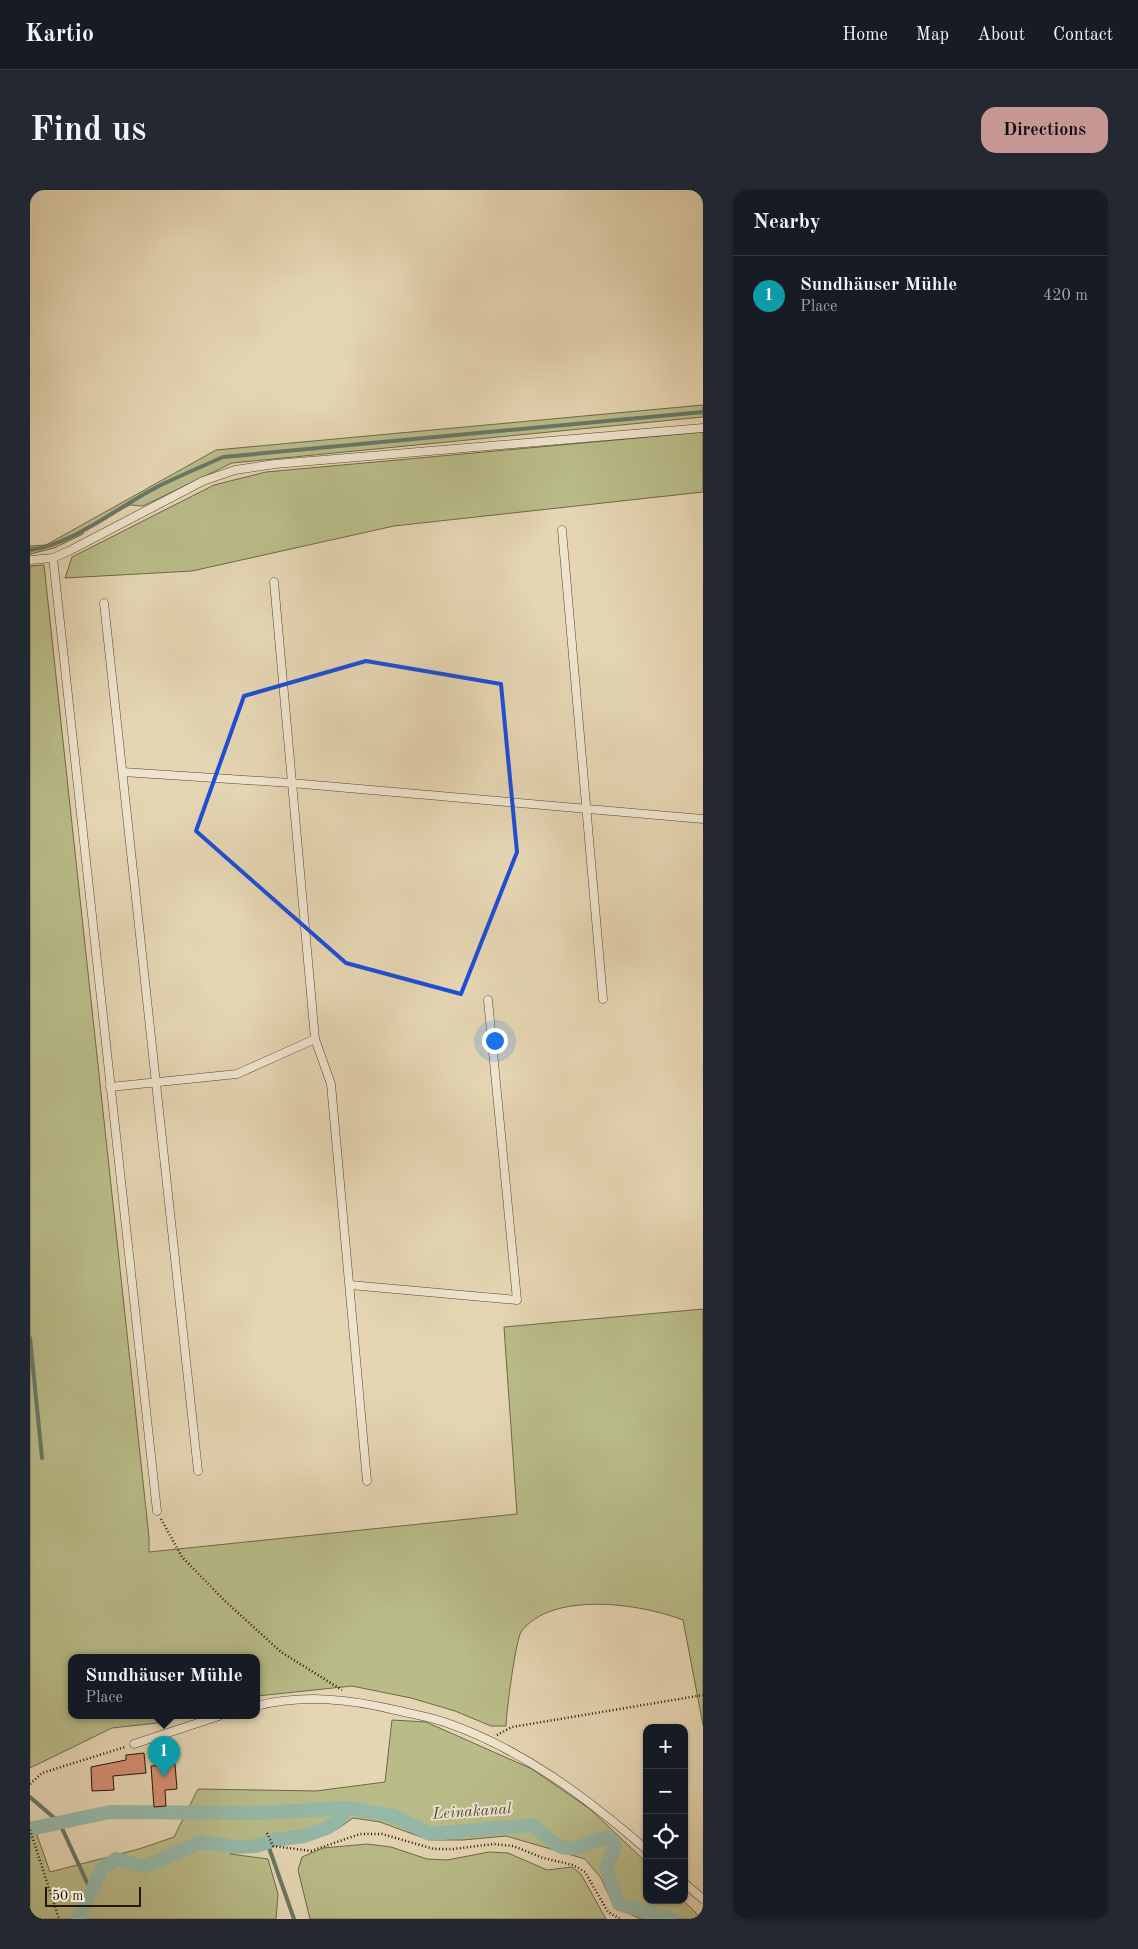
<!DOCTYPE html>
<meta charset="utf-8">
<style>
:root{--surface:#171b24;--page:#242831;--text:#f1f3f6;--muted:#9ea1a6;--line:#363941;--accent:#c59692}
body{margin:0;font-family:"Old Standard TT",serif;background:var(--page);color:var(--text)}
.controls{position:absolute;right:15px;bottom:15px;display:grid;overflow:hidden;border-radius:10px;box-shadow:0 1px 4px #0004}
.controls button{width:45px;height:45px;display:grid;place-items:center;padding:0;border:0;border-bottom:1px solid var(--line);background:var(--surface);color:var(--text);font:25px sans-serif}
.scale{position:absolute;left:15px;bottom:12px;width:96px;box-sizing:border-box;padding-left:5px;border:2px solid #251505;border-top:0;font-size:14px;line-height:18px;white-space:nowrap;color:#251505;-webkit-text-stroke:4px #eee4cd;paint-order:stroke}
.you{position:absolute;left:464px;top:850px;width:18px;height:18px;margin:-12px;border:4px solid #fff;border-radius:50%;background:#1a73e8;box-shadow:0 0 0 8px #1a73e833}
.badge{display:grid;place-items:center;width:32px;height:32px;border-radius:50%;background:var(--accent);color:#fff;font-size:16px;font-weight:700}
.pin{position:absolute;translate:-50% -41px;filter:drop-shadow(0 1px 2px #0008)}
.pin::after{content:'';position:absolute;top:26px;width:18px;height:15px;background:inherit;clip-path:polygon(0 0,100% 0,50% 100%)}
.popup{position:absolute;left:38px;top:1464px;width:192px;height:65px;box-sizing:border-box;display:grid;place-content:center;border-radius:10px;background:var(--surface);filter:drop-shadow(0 1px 4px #0005);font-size:16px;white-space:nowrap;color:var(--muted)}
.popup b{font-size:19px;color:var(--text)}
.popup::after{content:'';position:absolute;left:50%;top:100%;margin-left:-10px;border:10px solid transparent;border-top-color:var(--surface)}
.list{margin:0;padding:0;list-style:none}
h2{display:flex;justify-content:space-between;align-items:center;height:65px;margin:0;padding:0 20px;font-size:21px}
h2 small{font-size:16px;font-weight:400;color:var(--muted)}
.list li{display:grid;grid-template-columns:32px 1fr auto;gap:15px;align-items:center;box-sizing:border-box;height:80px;padding:0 20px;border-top:1px solid var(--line)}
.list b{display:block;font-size:19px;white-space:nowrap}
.list p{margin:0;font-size:16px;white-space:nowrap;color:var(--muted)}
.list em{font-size:16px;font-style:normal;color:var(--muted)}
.icon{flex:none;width:28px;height:28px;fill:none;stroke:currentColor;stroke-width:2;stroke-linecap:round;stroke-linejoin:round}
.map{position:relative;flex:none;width:673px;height:1729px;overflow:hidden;border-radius:15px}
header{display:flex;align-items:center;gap:30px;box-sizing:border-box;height:70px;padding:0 25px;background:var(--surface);border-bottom:1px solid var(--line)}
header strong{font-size:24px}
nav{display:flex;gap:28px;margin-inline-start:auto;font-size:18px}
.intro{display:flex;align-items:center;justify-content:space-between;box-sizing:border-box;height:120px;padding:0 30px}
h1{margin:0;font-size:35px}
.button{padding:12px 22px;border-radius:15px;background:var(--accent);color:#111;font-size:18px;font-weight:700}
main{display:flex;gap:30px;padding:0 30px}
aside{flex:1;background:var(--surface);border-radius:15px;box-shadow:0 1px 4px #0004}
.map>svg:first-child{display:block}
.green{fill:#b9bc89;stroke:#6f6847}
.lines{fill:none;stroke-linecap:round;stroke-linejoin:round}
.stream{stroke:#697767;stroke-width:4}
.canal{stroke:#96b9a9;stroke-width:14}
.building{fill:#d68f73;stroke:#251505}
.lane-casing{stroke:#554530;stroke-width:9}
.path{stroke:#251505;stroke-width:2.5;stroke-dasharray:1 2.5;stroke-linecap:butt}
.lane{stroke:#eee4cd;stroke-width:8}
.marked{fill:none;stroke:#1d4ed8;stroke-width:4;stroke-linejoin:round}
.labels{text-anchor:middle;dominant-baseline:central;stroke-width:4;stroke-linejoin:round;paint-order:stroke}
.water-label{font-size:16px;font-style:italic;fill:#4d4e3e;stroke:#eee4cd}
</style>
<header>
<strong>Kartio</strong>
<nav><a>Home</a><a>Map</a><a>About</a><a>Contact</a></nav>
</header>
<div class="intro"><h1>Find us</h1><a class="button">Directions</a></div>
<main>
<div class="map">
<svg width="673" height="1729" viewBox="0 0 673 1729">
<rect width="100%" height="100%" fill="#e5d5b2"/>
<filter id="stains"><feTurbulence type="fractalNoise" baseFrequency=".004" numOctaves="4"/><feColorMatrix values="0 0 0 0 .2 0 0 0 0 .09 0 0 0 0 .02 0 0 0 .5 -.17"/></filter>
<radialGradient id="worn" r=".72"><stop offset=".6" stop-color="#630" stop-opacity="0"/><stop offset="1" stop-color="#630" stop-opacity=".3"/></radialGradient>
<g class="green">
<polygon points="673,215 673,227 202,273 113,316 100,315 53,339 53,344 24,358 0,364 0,356 16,355 186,260"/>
<polygon points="673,242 673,302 364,336 162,381 35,388 42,367 184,295 236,282"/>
<path d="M14 375 119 1347V1362L487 1324 474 1137 673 1119V1535L653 1430C612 1414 522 1400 491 1442 486 1449 476 1523 476 1536H461L425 1521 381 1508 322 1496 227 1506 226 1468H42V1526H151L136 1532 82 1538 0 1578V376Z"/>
<polygon points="362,1530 396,1532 502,1579 560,1619 617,1673 617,1710 653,1710 672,1729 611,1729 584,1717 571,1688 555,1669 476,1646 433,1650 399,1650 350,1632 323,1628 306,1640 253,1645 200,1664 238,1669 248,1704 246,1729 0,1729 0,1631 7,1645 20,1682 109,1659 144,1647 168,1599 286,1601 355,1592"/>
<polygon points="337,1654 361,1657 397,1669 417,1670 459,1662 478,1663 517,1680 542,1677 551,1684 576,1729 280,1729 268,1680 272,1667 293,1658"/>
</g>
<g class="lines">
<g class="stream">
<path d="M0 360C44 354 88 317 127 297 149 286 171 277 193 267L673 222"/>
<polyline points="0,1148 12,1268"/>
<polyline points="0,1607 29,1632 61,1701"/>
<polyline points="237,1652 264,1729"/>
</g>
<g class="canal">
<polyline points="0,1639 80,1622 230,1623 318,1618"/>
<path d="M48 1729 73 1677 86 1669 114 1677 171 1652 206 1657 226 1656 244 1650 274 1646 297 1638 307 1631 318 1618 364 1626 400 1644 503 1635C516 1646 529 1663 548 1657 561 1653 563 1649 579 1648L585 1657 576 1678 589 1714 641 1729"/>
</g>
</g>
<g class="building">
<polygon points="114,1563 116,1583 83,1586 84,1600 62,1601 61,1577 96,1570 96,1565"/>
<polygon points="145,1574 147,1599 135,1600 136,1616 124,1617 121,1576"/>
</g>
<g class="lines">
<defs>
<g id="lane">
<polyline points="532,340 573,809"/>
<polyline points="23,368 127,1321"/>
<polyline points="0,370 23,368 39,361 173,291 205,280 245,274 673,238"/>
<polyline points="244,392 285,849 301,894 337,1291"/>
<polyline points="74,413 168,1281"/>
<polyline points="93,582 261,593 673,629"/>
<polyline points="80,897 207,884 285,849"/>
<polyline points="320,1095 487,1110 458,810"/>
<path d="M226 1516C273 1504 319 1509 365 1520 382 1524 400 1527 417 1533 492 1559 557 1608 617 1660"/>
<polyline points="104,1554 189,1526"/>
<polyline points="654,1693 673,1709"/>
</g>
</defs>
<use href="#lane" class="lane-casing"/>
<g class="path">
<polyline points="131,1329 152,1367 194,1410 251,1462 312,1500"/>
<polyline points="467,1545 482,1537 673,1505"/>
<polyline points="0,1594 12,1583 95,1557"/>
<polyline points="0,1640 29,1729"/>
<polyline points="237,1643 243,1656 281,1661 330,1644 352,1644 404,1659 423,1659 464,1654 483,1656 513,1668 543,1675 555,1682 578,1722 590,1729"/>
</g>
<use href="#lane" class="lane"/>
</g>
<path class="marked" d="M336 471 471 494 487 662 431 804 316 773 166 641 214 506Z"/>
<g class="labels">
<g class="water-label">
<text transform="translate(442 1622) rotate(-4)">Leinakanal</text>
</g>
</g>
<rect width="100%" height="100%" filter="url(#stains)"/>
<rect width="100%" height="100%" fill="url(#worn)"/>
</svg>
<div class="controls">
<button>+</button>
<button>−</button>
<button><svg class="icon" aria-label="locate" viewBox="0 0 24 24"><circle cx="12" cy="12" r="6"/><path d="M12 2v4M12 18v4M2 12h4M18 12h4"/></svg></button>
<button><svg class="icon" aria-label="layers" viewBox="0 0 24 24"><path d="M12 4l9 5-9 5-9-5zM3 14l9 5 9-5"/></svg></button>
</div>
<div class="scale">50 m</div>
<div class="you"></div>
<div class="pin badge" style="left:134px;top:1587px;background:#0f9aa8">1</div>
<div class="popup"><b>Sundhäuser Mühle</b>Place</div>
</div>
<aside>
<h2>Nearby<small></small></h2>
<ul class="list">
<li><span class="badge" style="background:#0f9aa8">1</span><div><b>Sundhäuser Mühle</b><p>Place</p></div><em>420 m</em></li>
</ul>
</aside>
</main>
